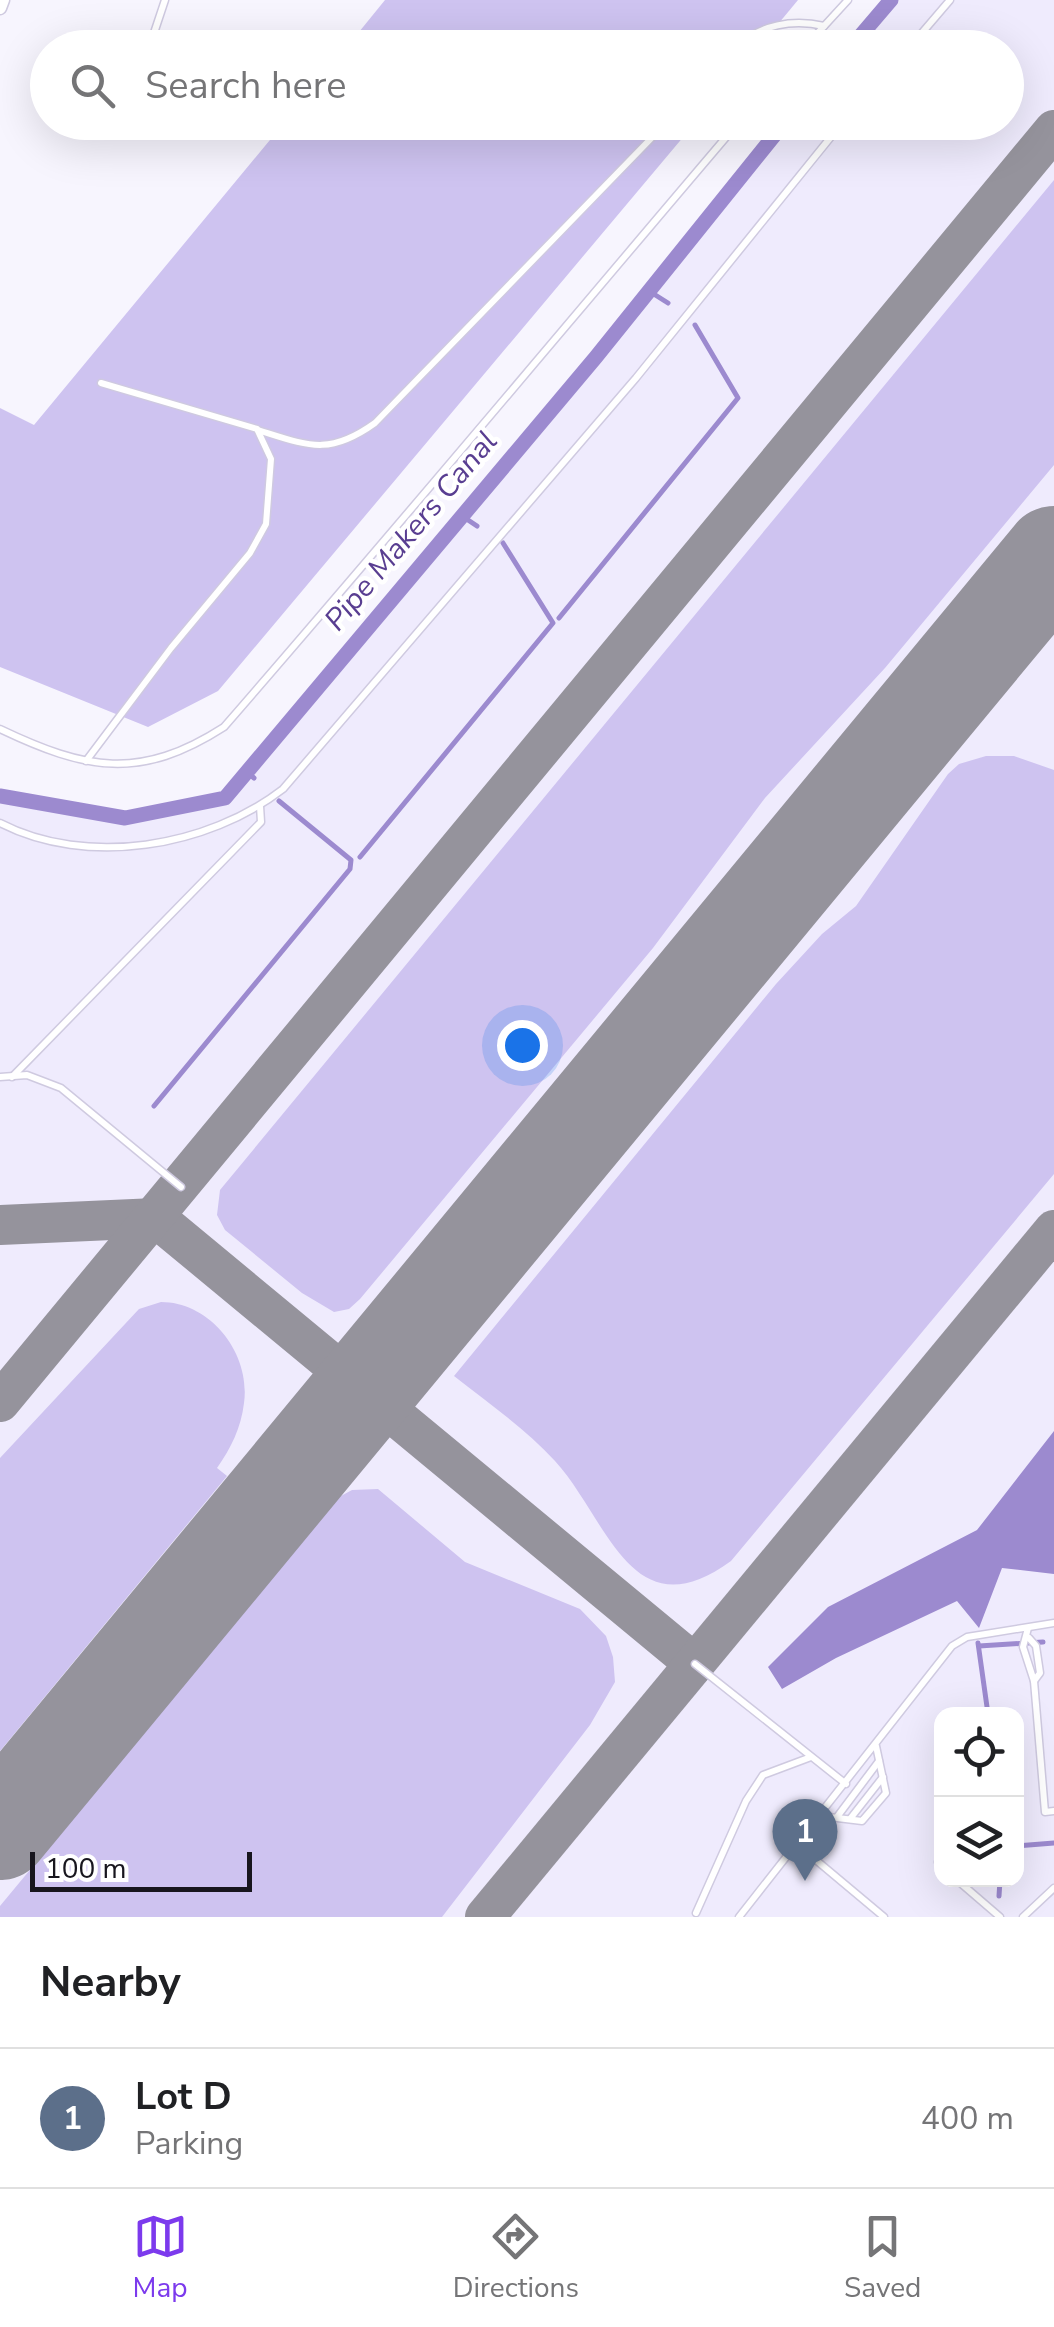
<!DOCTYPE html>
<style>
:root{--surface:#fff;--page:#f6f6f6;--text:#202124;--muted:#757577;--line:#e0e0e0;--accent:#7c3aed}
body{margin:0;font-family:"Nunito Sans",sans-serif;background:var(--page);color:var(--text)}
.controls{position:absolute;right:30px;bottom:30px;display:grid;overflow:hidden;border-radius:20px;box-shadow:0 10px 40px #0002}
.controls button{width:90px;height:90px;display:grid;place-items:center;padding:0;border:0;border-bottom:2px solid var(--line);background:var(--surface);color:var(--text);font:50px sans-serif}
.scale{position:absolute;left:30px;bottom:25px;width:222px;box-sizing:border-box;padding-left:10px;border:5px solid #18161e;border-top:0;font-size:28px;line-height:35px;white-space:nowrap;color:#18161e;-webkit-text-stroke:8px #fff;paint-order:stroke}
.you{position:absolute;left:522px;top:1045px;width:35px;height:35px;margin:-25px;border:8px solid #fff;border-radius:50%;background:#1a73e8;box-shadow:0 0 0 15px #1a73e833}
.badge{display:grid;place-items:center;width:65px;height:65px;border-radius:50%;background:var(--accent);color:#fff;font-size:32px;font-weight:700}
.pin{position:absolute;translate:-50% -82px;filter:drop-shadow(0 2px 5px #0008)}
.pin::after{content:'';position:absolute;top:52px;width:35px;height:30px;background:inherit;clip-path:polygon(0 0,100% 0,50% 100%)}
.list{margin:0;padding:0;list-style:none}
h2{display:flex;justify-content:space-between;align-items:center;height:130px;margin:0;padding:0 40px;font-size:42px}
h2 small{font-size:32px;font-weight:400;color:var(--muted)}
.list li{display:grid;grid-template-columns:65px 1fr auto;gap:30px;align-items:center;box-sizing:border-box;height:140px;padding:0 40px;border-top:2px solid var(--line)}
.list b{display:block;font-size:38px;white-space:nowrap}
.list p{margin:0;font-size:32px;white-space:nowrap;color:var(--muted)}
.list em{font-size:32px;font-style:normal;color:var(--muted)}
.icon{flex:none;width:55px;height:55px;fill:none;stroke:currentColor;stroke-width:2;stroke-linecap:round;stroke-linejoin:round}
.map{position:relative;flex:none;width:1054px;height:1917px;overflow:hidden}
.search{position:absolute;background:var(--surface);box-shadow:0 10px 40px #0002;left:30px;right:30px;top:30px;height:110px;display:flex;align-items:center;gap:25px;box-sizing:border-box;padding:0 35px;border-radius:55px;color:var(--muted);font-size:38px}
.sheet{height:270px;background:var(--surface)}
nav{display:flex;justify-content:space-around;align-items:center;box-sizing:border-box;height:140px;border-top:2px solid var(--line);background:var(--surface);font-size:28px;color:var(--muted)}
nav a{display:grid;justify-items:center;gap:5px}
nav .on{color:var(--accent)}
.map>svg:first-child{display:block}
.built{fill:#efebfd;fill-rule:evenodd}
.green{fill:#cec3f0}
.water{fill:#9c8acf}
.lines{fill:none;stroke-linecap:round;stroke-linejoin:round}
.stream{stroke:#9c8acf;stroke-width:5}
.canal{stroke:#9c8acf;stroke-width:15}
.taxiway{stroke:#95939c;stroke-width:40}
.runway{stroke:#95939c;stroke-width:100}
.lane-casing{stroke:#cfcae0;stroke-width:9}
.street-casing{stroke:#cfcae0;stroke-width:15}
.lane{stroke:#fff;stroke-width:6}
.street{stroke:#fff;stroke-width:12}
.labels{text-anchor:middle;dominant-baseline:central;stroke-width:9;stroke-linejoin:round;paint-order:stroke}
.water-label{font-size:30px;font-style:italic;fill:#593e91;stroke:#fff}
</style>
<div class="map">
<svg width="1054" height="1917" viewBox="0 0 1054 1917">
<rect width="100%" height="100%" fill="#f7f5fe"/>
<path class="built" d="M891 0H1054V1917H0V796L125 818 225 798 596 357 785 123 1006 122V48L850 47ZM942 1714H1016V1880H942Z"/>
<g class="green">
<polygon points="385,0 798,0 759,47 346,48"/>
<polygon points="284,123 695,123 218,691 148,727 0,667 0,408 34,425"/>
<polygon points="1054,180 1054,465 885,668 765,798 653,948 360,1299 349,1309 334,1312 302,1293 225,1230 217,1215 220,1190"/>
<path d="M986 756H1014L1054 770V1174L731 1561C631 1634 608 1519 555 1461 526 1429 488 1403 454 1376L776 984 822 934 856 906 948 774 959 764Z"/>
<path d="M161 1302C210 1302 251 1353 244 1403 241 1428 231 1448 217 1468L227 1476 0 1751V1458L139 1309Z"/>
<polygon points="378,1489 465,1562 580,1609 606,1636 613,1657 615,1682 590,1725 442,1917 0,1917 0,1906 339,1497 352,1490"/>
</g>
<polygon class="water" points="1054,1431 1054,1574 1002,1568 979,1628 957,1601 836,1658 782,1689 768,1667 828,1607 977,1530"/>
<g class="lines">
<g class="stream">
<polyline points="649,291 668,303"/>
<polyline points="462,516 477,526"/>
<polyline points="559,618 738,398 695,325"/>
<polyline points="247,772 254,778"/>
<polyline points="360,857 553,623 503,543"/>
<polyline points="154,1106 350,869 351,860 279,801"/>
<polyline points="978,1643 988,1714"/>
<polyline points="979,1646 1043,1642"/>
<polyline points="1016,1846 1054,1843"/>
<polyline points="999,1896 1000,1880"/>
</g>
<g class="canal">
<polyline points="850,48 891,0"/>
<polyline points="0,796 125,818 225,798 596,357 785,122"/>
</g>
<g class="taxiway">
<polyline points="0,1225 156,1218 695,1664"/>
<polyline points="0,1402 1054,130"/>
<polyline points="485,1917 1054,1230"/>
</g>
<polyline class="runway" points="0,1830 1054,556"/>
<defs>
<g id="lane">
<polyline points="149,48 165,0"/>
<path d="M737 48C759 24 794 19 824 26"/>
<polyline points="804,48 848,0"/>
<polyline points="909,48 950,0"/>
<path d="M258 430C309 446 329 456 375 423L667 122"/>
<path d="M0 729C86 770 140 781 224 727 398 527 567 324 739 122"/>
<polyline points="86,761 171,648 250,553 266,524 271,459 257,429 101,383"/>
<path d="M0 823C87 868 208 847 283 789L636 378 843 122"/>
<polyline points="0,1077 27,1075 61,1088 181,1187"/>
<polyline points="12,1077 261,822 260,806"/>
<polyline points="1028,1628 1023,1647 1034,1681 1045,1812 1054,1811"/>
<polyline points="1029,1638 1036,1646 1040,1673 1034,1681"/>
<polyline points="695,1664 846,1784"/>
<polyline points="821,1816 862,1821 886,1793 876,1746"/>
<polyline points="837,1817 879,1761"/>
<polyline points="850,1819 883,1777"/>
<polyline points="798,1845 884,1917"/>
<polyline points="938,1862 942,1865"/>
<polyline points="957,1880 1000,1917"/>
<polyline points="696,1913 746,1801 763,1775 811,1757"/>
<polyline points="739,1917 952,1646 967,1637 1054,1623"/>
<polyline points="1023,1917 1054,1888"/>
</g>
<polyline id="street" points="0,8 3,0"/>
</defs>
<use href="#lane" class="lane-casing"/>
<use href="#street" class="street-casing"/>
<use href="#lane" class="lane"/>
<use href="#street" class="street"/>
</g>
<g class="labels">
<g class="water-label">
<text transform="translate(411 531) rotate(-50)">Pipe Makers Canal</text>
</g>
</g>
</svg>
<div class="controls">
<button><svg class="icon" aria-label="locate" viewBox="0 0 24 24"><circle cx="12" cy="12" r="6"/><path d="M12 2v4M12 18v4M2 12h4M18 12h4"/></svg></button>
<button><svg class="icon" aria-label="layers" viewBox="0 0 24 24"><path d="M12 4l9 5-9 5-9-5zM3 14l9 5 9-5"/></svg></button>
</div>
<div class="scale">100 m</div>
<div class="you"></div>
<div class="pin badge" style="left:805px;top:1881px;background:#5c6f8a">1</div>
<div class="search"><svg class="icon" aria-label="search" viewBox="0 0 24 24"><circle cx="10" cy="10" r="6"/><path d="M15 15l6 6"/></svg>Search here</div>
</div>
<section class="sheet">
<h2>Nearby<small></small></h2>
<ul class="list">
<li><span class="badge" style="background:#5c6f8a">1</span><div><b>Lot D</b><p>Parking</p></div><em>400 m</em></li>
</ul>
</section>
<nav>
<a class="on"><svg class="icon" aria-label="map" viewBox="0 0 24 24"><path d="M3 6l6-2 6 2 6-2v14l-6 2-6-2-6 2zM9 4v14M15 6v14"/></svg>Map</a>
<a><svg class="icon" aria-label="directions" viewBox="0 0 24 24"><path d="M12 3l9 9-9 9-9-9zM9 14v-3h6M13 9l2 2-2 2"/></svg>Directions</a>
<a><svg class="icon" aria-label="saved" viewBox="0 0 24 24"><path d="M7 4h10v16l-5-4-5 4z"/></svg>Saved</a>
</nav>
